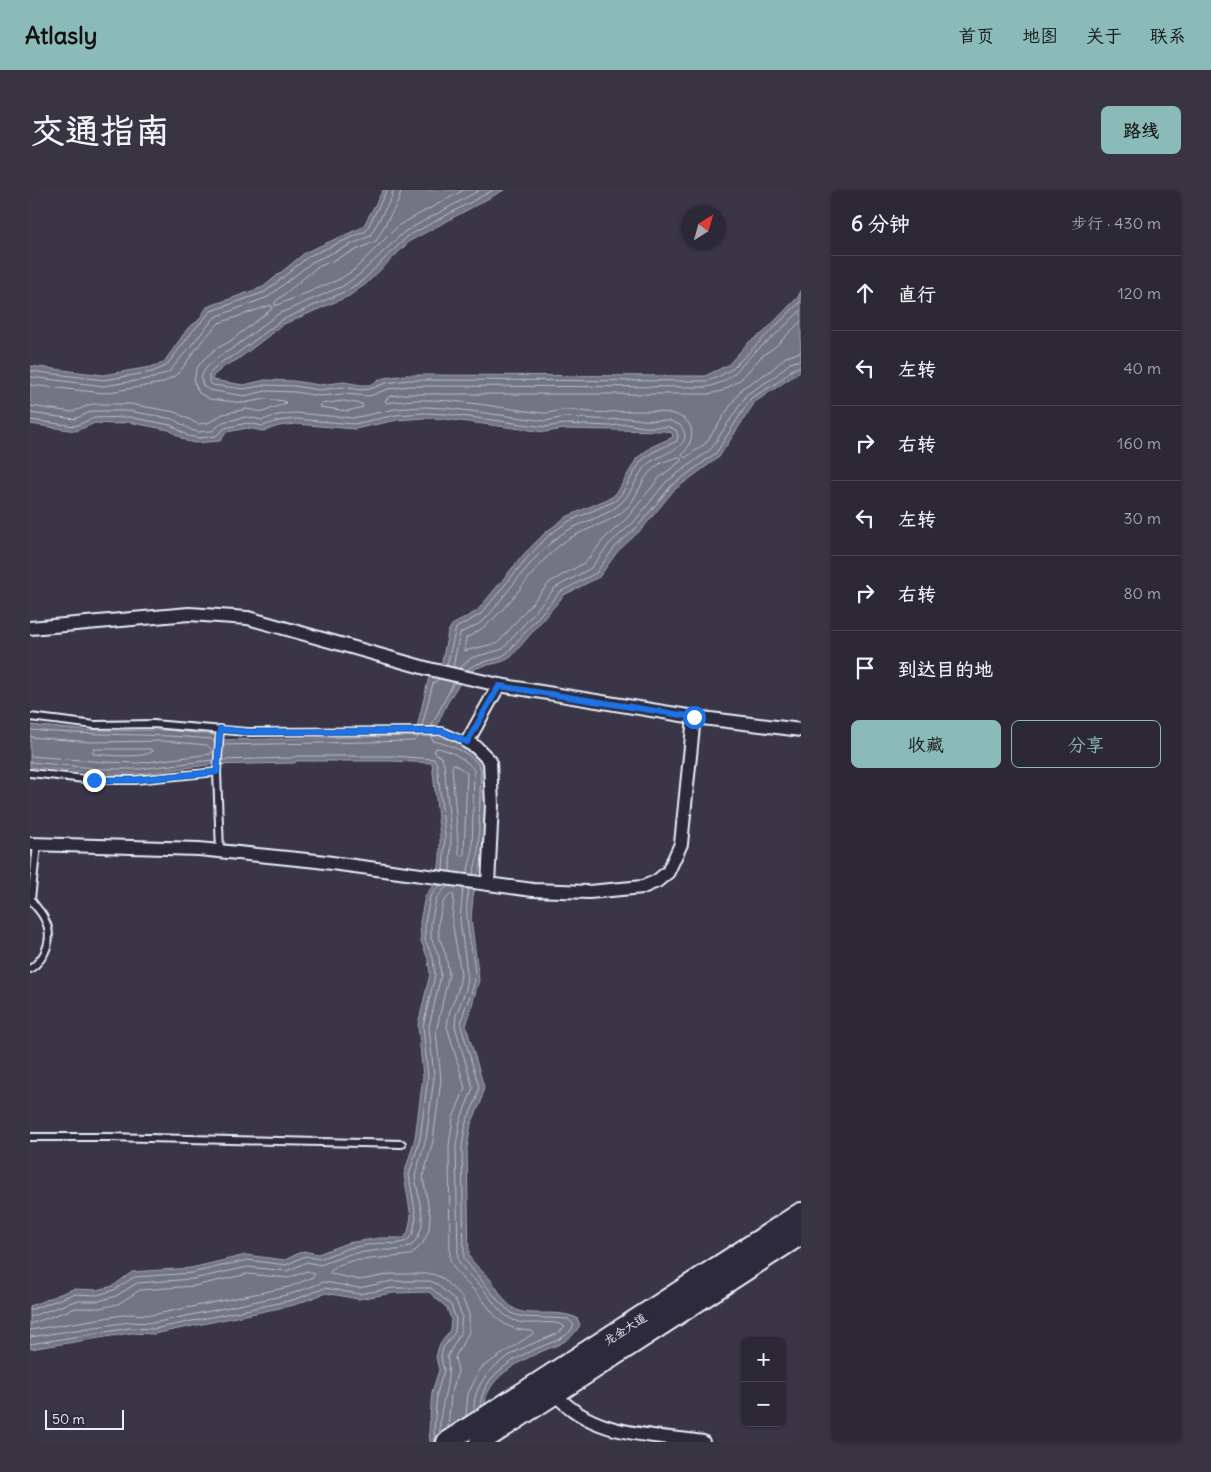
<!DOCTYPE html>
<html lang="zh">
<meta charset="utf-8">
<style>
:root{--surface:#2c2836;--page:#383442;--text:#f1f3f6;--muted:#a6a6ad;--line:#484451;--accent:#8bbbb9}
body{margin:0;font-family:Delius,"LXGW WenKai TC",sans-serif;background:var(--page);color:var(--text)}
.controls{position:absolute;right:15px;bottom:15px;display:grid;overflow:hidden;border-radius:8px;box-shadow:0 1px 4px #0004}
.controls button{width:45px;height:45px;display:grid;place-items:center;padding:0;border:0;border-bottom:1px solid var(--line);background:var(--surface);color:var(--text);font:25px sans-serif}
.compass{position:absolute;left:651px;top:15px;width:45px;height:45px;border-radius:50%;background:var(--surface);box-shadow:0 1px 4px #0004;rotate:37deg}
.scale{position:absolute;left:15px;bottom:12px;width:79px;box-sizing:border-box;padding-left:5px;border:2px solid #e8f1f8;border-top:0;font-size:14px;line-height:18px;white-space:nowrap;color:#e8f1f8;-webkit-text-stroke:4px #2f2a3d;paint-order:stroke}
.stop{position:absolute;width:15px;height:15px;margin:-11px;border:4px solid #1a73e8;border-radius:50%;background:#fff}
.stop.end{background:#1a73e8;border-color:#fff;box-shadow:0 1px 5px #0008}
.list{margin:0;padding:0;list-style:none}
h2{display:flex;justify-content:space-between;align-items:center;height:65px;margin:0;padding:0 20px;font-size:21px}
h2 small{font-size:16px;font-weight:400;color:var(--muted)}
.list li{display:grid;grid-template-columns:32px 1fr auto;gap:15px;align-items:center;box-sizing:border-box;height:75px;padding:0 20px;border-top:1px solid var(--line)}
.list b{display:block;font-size:19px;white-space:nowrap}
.list em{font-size:16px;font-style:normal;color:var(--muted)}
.actions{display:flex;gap:10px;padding:15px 20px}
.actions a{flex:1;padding:11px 0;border:1px solid var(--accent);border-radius:8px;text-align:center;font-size:18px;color:var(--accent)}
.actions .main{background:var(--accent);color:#111}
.icon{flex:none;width:28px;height:28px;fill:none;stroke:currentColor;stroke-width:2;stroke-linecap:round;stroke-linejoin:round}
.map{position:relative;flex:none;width:771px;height:1252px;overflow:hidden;border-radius:8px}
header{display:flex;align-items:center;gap:30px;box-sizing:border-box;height:70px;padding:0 25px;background:var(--accent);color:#111}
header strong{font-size:24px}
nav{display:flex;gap:28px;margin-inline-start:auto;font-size:18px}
.intro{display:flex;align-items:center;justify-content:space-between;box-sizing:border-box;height:120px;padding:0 30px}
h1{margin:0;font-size:35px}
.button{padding:12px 22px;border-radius:8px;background:var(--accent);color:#111;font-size:18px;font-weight:700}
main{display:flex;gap:30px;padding:0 30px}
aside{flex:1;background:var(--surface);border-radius:8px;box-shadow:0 1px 4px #0004}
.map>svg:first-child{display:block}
.water{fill:#737482;stroke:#a2a6b1}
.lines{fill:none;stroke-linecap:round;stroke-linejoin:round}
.shore{stroke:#b9bfc9;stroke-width:1}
.service-casing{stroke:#e8f1f8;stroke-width:10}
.minor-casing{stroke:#e8f1f8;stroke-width:16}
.primary-casing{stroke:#e8f1f8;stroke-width:24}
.service{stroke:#2f2a3d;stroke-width:6}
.minor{stroke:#2f2a3d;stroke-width:12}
.primary{stroke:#2f2a3d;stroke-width:20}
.route{stroke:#1a73e8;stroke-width:6}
.labels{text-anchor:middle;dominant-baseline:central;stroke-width:4;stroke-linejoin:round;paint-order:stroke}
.street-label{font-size:12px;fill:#e8f1f8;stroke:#2f2a3d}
</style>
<header>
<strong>Atlasly</strong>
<nav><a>首页</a><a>地图</a><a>关于</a><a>联系</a></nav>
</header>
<div class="intro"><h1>交通指南</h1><a class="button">路线</a></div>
<main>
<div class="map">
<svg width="771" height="1252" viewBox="0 0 771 1252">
<rect width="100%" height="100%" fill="#3a3648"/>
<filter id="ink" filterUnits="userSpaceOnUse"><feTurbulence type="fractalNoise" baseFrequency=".02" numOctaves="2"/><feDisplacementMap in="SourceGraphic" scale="10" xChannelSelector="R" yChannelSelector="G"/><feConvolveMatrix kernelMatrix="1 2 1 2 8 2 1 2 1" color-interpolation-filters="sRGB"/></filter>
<g filter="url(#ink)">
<path class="water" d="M353 0H474L380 51 336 94 319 106 254 134 207 170 196 175 183 186 182 190 214 195 235 190 264 191 289 195 314 192 331 195H339L354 188 377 185 675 186 698 175 719 152 733 143 768 107 771 101V181L725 212 689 267 644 300 612 339 588 361 569 387 534 405 481 467C470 475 459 473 447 478 429 486 407 528 405 547 422 547 449 562 456 578L453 666 443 706 441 729 449 790 436 836 454 897 451 912 441 934 437 958 439 1066C445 1076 453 1081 460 1089 470 1101 476 1119 493 1122 511 1125 529 1120 547 1128L550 1135C543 1148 533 1153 520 1158 496 1168 459 1184 455 1213 453 1226 456 1240 457 1252H400L399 1241 402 1202 409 1180 406 1167 409 1156 420 1140 421 1129 417 1118 399 1102 363 1103 328 1109 296 1103 264 1115 124 1144 101 1143 0 1159V1116L43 1099 67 1100 83 1096 102 1082 161 1078 216 1065 255 1070 273 1061 288 1064 317 1053 350 1048H374L378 1042 381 1027 374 985 385 948 393 887 388 835 400 784 398 769 391 751 390 732 395 706 407 691 410 669V646L402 573 362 571H266L265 573 178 575 110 584H75L0 577V535L62 541 134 540 186 545 188 550 385 546 399 487 405 486 412 472 418 442 422 435 447 421 493 365 516 342 536 327 582 307 588 301 607 268 621 257 643 247 642 243 634 241 535 239 515 242 415 229 393 228 367 230 325 239 266 234 249 236 233 241 217 238 197 242 190 251 165 253 156 251 139 240 98 232 85 234 65 233 46 241 0 234V176L73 185 121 177 134 172 158 138 168 131 177 117 233 97 276 62 333 37Z"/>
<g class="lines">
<g class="shore">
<polyline points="371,0 369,10 346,51 286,78 245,112 245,116 310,89 324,80 369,35 434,0"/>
<path d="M450 0 374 42 329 85 313 96 248 124 202 159 189 166 175 179 171 188 173 196 179 200 214 206 236 201 265 202 289 206 314 204 339 206 358 199 378 196 677 197C706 190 708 176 727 160 743 148 757 134 771 120"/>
<polyline points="463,0 378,46 332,91 316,101 252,130 205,165 193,171 179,184 179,192 183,195 214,199 235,195 264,196 289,200 314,197 331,200 340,199 356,193 378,190 676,191 686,188 702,179 771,111"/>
<path d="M771 131 746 156 731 167 711 189 692 201 679 204H378L360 206 355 211 357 213C409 204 460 217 512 223 520 224 527 220 535 220 550 220 565 224 580 222 596 221 638 219 651 227 668 236 662 254 652 265L655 268 676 253 712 198 739 182 756 167 771 162"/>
<polyline points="0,181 74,190 122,182 136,176 162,142 181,121 235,102 279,66 336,41 357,0"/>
<polyline points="0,187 74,196 123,188 139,182 185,127 238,107 282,72 340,46 362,7 363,0"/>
<polyline points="0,195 74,203 132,193 148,184 172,151 189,133 241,115 242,119 199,152 184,160 171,172 166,180 164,192 169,203 180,209 213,213 236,209 254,211 256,213 233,222 216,219 193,224 178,233 168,234 145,222 100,214 62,214 42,222 0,216"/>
<polygon points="314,211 332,214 333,217 317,221 290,217 292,214"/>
<path d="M0 223 44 229 63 221H99L143 229 161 240 168 242 182 241 193 232 216 227 233 230 247 225 265 223 323 228 365 219 393 217 417 218 515 231 535 227 580 230 598 228 613 230 640 231 650 235C670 260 623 263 613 279 605 291 601 304 590 314 572 330 544 332 524 350 505 366 489 387 473 407 467 414 461 424 454 430 447 436 438 439 430 443L423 477"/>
<polyline points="0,230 45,236 64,228 99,227 141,235 158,246 169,248 186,246 195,238 217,233 233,236 248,231 265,229 324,234 366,225 393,223 416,224 515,237 535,234 580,236 597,234 613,237 639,237 646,240 648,246 647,251 623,262 611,271 592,303 585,311 539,331 519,345 497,368 451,424 426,438 417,475"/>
<path d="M648 267 651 268V271L630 287 598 327 574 349 556 372 520 392 468 453 434 461 436 448C477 428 495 384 530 355 549 339 575 336 593 321 608 310 610 289 624 278 630 272 640 270 648 267Z"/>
<polyline points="430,478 441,468 473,459 525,398 561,378 580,353 604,332 636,292 681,259 717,204 743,188 760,173 771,170"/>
<path d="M437 480C449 469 465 473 477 463L530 402 566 383 585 357 608 336 641 296 686 263 721 208 747 193 763 179 771 176"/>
<polyline points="392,537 403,493 409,489"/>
<polyline points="401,537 424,492"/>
<path d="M0 540C60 546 121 543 181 549L185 553"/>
<path d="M400 545 403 551C419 554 443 563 451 579L448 665 443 684"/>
<polyline points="0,547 62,552 134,551 177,555 183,561 181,564 109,573 75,572 0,566"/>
<polyline points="193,555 384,551 390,545"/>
<path d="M64 559H120L123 561C114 569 76 565 63 564Z"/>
<polyline points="192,570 261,568 267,566 362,566 404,569 407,574 415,646 413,680"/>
<polyline points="0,572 75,579 109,579 183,570"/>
<polygon points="424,574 437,583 434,663 432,667 429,665 422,577"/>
<path d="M420 681 421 645 414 573 411 567 404 562 406 558C417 558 439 571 444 580L442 664 437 684"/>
<path d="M433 698 430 730 438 790 435 802 426 825 425 836 443 898 430 931 426 956 428 1069C432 1080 442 1087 450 1095 463 1109 469 1127 489 1132 502 1136 525 1128 535 1137 528 1145 514 1149 504 1153 475 1165 442 1187 444 1221"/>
<path d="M439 699C432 729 443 755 445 784 445 803 432 817 431 836L449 897 446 910 436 932 432 957 434 1069 470 1113 483 1124 493 1127 538 1129 544 1135C539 1147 525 1151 513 1156 486 1167 452 1184 450 1217"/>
<polyline points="0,1120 44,1104 68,1105 84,1100 104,1087 162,1083 217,1070 256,1075 275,1066 289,1069 319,1058 350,1053 366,1054 377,1051 383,1043 386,1027 379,985 390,949 398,887 393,836 405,785 403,768 395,750 395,733 400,707 410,695"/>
<polyline points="0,1127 45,1111 69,1111 86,1106 107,1093 163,1089 218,1077 257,1081 277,1072 290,1075 320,1064 350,1060 368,1060 382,1055 388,1047 392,1036 392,1025 385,986 396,949 404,887 399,837 411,785 409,767 401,748 401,733 406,709 417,696"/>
<polyline points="0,1134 46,1118 70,1118 88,1114 110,1100 164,1096 218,1084 258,1088 277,1081 285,1084 283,1087 259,1097 122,1125 99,1124 0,1140"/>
<path d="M0 1147 99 1132 123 1133 261 1104 294 1092 329 1098 362 1091H400L407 1094 426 1111 432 1126 430 1144 417 1167C423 1191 408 1216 410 1243"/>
<polyline points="0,1154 100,1138 124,1139 263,1110 295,1098 329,1104 363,1098 401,1098 421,1115 426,1129 425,1142 413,1158 411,1167 414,1180 407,1203 404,1240 405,1252"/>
<path d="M418 1238 421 1205 428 1181 425 1167 439 1142V1124L432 1107 412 1088 403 1084H362L330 1090 301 1084 300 1082 309 1075 321 1071 381 1065 393 1053 399 1040 400 1025 393 987 403 951 411 889 406 842 419 784 416 766 409 746 408 734 413 712 421 704 424 706 422 731 431 784 428 800 419 823 417 836 435 898 423 928 419 956 420 1070C425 1083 435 1091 444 1100 465 1122 467 1140 502 1141L504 1143 451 1178 438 1204 436 1226"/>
</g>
<defs>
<g id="service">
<polyline points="0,527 65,535 123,534 217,542 412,541 437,552"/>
<polyline points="190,539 187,582 190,661"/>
<polyline points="0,583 64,590 105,590 187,582"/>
<path d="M0 779C16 768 25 747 14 728 11 721 4 716 1 709L7 655"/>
<polyline points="0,947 77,947 372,954"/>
</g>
<g id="minor">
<polyline points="0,438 159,424 218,428 399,479 469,495 664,527 771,540"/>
<polyline points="0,654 169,659 287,671 503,700 559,702 613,697 627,691 638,682 651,654 664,527"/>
<polyline points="458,694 462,615 460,571 446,557 437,552 469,495"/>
<path d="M525 1204C564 1247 619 1244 673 1252"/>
</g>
<g id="primary">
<polyline points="417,1252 771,1023"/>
<polyline points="450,1252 771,1044"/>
</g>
</defs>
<use href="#service" class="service-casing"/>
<use href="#minor" class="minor-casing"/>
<use href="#primary" class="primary-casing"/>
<use href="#service" class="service"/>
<use href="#minor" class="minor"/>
<use href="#primary" class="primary"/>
</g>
</g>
<g class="lines" filter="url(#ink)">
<polyline class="route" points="64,590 105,590 187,582 190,539 216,542 412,541 437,552 469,496 664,527"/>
</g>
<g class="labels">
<g class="street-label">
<text transform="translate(595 1139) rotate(-33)">龙金大道</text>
</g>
</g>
</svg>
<div class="controls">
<button>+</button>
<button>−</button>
</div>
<svg class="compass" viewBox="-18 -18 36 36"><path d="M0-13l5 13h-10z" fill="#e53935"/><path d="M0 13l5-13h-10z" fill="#a6a6ad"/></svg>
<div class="scale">50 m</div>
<div class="stop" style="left:664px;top:527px"></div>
<div class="stop end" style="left:64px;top:590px"></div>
</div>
<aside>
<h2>6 分钟<small>步行 · 430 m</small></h2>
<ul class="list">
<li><svg class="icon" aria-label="ahead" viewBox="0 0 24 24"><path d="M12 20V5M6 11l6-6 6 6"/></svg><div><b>直行</b></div><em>120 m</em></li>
<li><svg class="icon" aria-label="left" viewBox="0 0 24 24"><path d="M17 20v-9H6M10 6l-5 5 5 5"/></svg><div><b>左转</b></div><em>40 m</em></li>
<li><svg class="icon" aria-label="right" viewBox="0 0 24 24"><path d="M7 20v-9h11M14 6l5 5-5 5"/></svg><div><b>右转</b></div><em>160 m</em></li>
<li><svg class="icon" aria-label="left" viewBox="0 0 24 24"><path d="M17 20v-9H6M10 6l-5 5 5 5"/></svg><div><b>左转</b></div><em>30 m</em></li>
<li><svg class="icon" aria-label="right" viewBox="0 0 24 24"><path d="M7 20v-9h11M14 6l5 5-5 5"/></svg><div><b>右转</b></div><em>80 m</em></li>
<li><svg class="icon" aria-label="arrive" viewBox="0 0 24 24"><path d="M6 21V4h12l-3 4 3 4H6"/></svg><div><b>到达目的地</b></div></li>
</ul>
<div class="actions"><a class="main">收藏</a><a>分享</a></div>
</aside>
</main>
